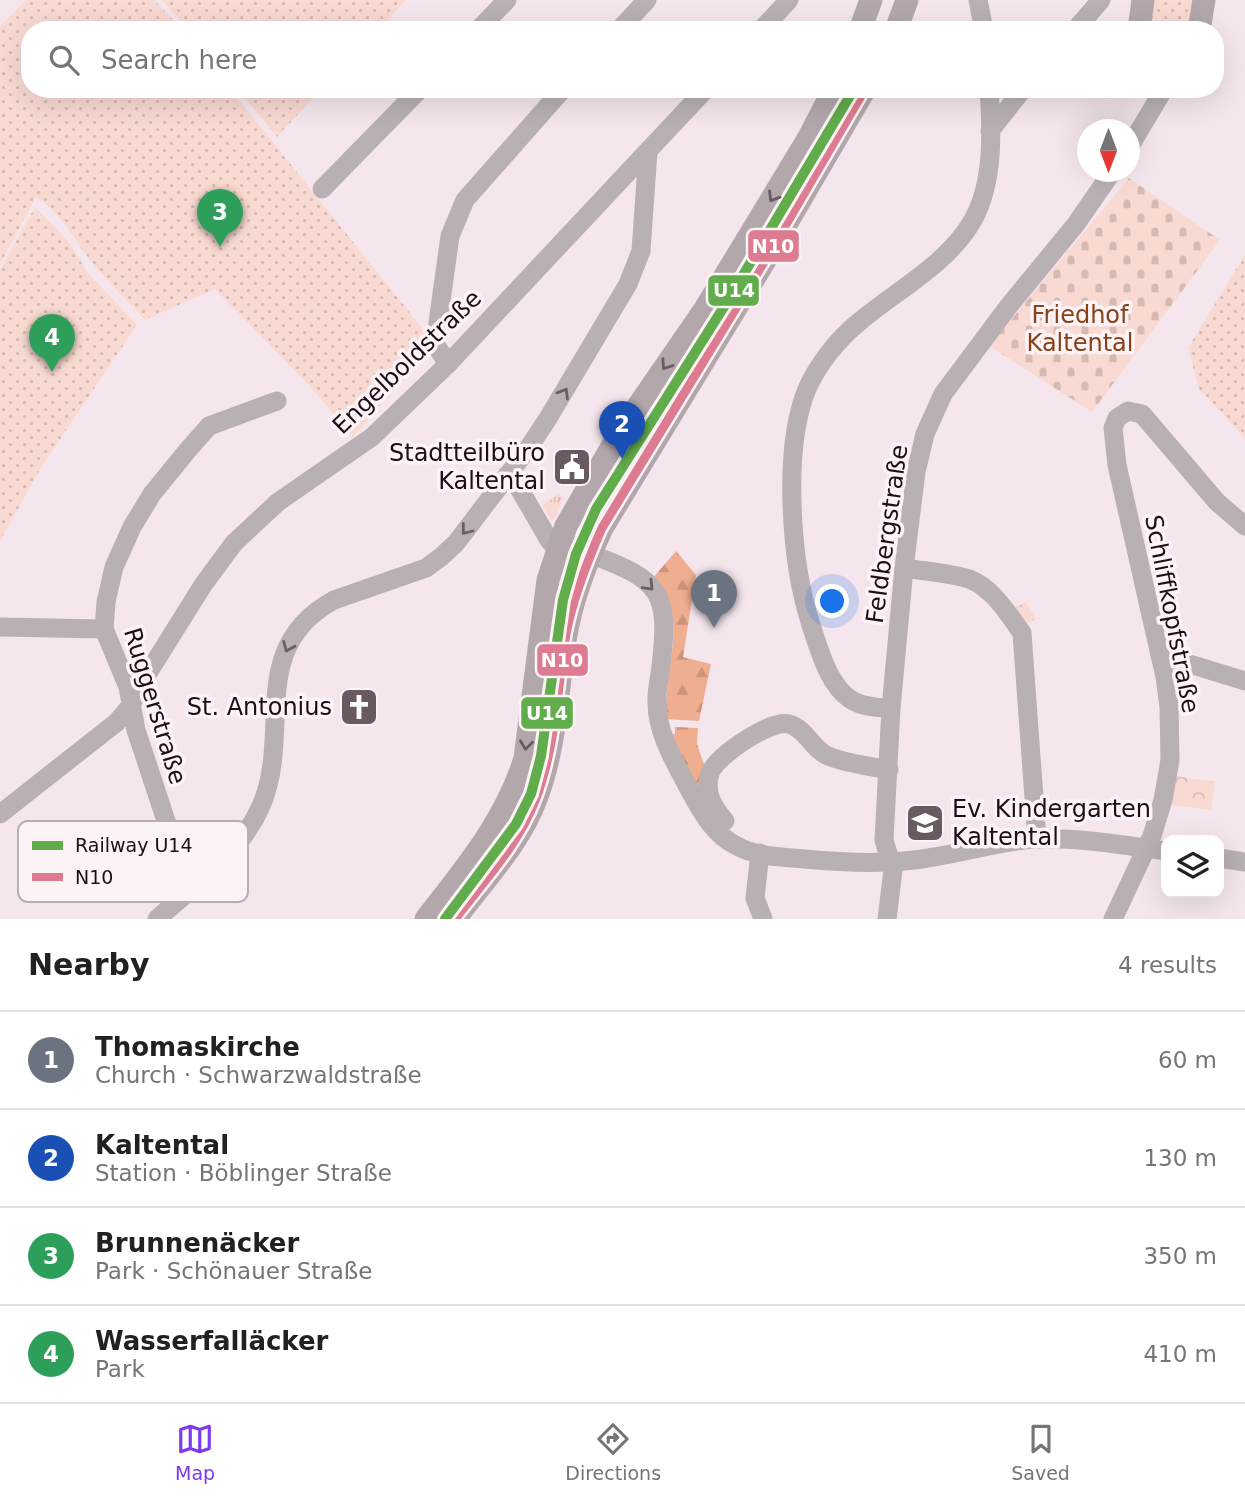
<!DOCTYPE html>
<meta charset="utf-8">
<style>
:root{--surface:#fff;--page:#f6f6f6;--text:#202124;--muted:#757577;--line:#e0e0e0;--accent:#7c3aed}
body{margin:0;font-family:"DejaVu Sans",sans-serif;background:var(--page);color:var(--text)}
.controls{position:absolute;right:21px;bottom:21px;display:grid;overflow:hidden;border-radius:14px;box-shadow:0 7px 28px #0002}
.controls button{width:63px;height:63px;display:grid;place-items:center;padding:0;border:0;border-bottom:2px solid var(--line);background:var(--surface);color:var(--text);font:35px sans-serif}
.compass{position:absolute;left:1077px;top:119px;width:63px;height:63px;border-radius:50%;background:var(--surface);box-shadow:0 7px 28px #0002;rotate:180deg}
.you{position:absolute;left:833px;top:602px;width:24px;height:24px;margin:-18px;border:5px solid #fff;border-radius:50%;background:#1a73e8;box-shadow:0 0 0 10px #1a73e833}
.badge{display:grid;place-items:center;width:46px;height:46px;border-radius:50%;background:var(--accent);color:#fff;font-size:23px;font-weight:700}
.pin{position:absolute;translate:-50% -58px;filter:drop-shadow(0 2px 4px #0008)}
.pin::after{content:'';position:absolute;top:37px;width:24px;height:21px;background:inherit;clip-path:polygon(0 0,100% 0,50% 100%)}
.list{margin:0;padding:0;list-style:none}
h2{display:flex;justify-content:space-between;align-items:center;height:91px;margin:0;padding:0 28px;font-size:30px}
h2 small{font-size:23px;font-weight:400;color:var(--muted)}
.list li{display:grid;grid-template-columns:46px 1fr auto;gap:21px;align-items:center;box-sizing:border-box;height:98px;padding:0 28px;border-top:2px solid var(--line)}
.list b{display:block;font-size:26px;white-space:nowrap}
.list p{margin:0;font-size:23px;white-space:nowrap;color:var(--muted)}
.list em{font-size:23px;font-style:normal;color:var(--muted)}
.icon{flex:none;width:38px;height:38px;fill:none;stroke:currentColor;stroke-width:2;stroke-linecap:round;stroke-linejoin:round}
.map{position:relative;flex:none;width:1245px;height:919px;overflow:hidden}
.search{position:absolute;background:var(--surface);box-shadow:0 7px 28px #0002;left:21px;right:21px;top:21px;height:77px;display:flex;align-items:center;gap:18px;box-sizing:border-box;padding:0 24px;border-radius:28px;color:var(--muted);font-size:26px}
.sheet{height:483px;background:var(--surface)}
nav{display:flex;justify-content:space-around;align-items:center;box-sizing:border-box;height:98px;border-top:2px solid var(--line);background:var(--surface);font-size:19px;color:var(--muted)}
nav a{display:grid;justify-items:center;gap:4px}
nav .on{color:var(--accent)}
.map>svg:first-child{display:block}
.grass{fill:url(#grass-tufts)}
.forest{fill:url(#forest-firs)}
.cemetery{fill:url(#cemetery-stones)}
.park{fill:url(#park-crowns)}
.garden{fill:url(#garden-dots)}
.lines{fill:none;stroke-linecap:round;stroke-linejoin:round}
.minor{stroke:#b8b0b3;stroke-width:19}
.major{stroke:#b2a8ac;stroke-width:23}
.bus-1-casing{stroke:#fcf3f7;stroke-width:14}
.bus-1{stroke:#dd7b90;stroke-width:9}
.rail-1-casing{stroke:#fcf3f7;stroke-width:16}
.rail-1{stroke:#61ac4b;stroke-width:10}
.oneway{stroke:#685b61}
.oneway2{stroke:#6a5f64}
.labels{text-anchor:middle;dominant-baseline:central;stroke-width:7;stroke-linejoin:round;paint-order:stroke}
.park-label{font-size:24px;fill:#864117;stroke:#fcf3f7}
.street-label{font-size:24px;fill:#1d0e16;stroke:#fcf3f7}
.poi-label{font-size:24px;fill:#1d0e16;stroke:#fcf3f7;text-anchor:end}
.key{fill:#fcf3f7;stroke:#b9aeb4;stroke-width:2}
.key-label{font-size:19px;fill:#1d0e16}
.line-badge{stroke:#fcf3f7;stroke-width:2.5}
.badge-label{font-size:19px;text-anchor:middle;font-weight:bold;fill:#fff}
</style>
<div class="map">
<svg width="1245" height="919" viewBox="0 0 1245 919">
<defs>
<pattern id="grass-tufts" width="24" height="20" patternUnits="userSpaceOnUse" patternTransform="scale(1.75)"><rect width="24" height="20" fill="#f9dad2"/><path d="M3 7l-1-3M5 7V3M7 7l1-3M15 17l-1-3M17 17v-4M19 17l1-3" fill="none" stroke="#d5bab4"/></pattern>
<pattern id="forest-firs" width="22" height="20" patternUnits="userSpaceOnUse" patternTransform="scale(1.75)"><rect width="22" height="20" fill="#f0ae91"/><path d="M5 1l3.5 6h-7zM16 11l3.5 6h-7z" fill="#cd947c"/></pattern>
<pattern id="cemetery-stones" width="16" height="16" patternUnits="userSpaceOnUse" patternTransform="scale(1.75)"><rect width="16" height="16" fill="#f9dad2"/><path d="M2 7V4a2 2 0 0 1 4 0v3zM10 15v-3a2 2 0 0 1 4 0v3z" fill="#d5bab4"/></pattern>
<pattern id="park-crowns" width="20" height="18" patternUnits="userSpaceOnUse" patternTransform="scale(1.75)"><rect width="20" height="18" fill="#f9dad2"/><path d="M2 6a3 3 0 1 1 6 0M12 15a3 3 0 1 1 6 0" fill="none" stroke="#d5bab4"/></pattern>
<pattern id="garden-dots" width="8" height="8" patternUnits="userSpaceOnUse" patternTransform="scale(1.75)"><rect width="8" height="8" fill="#f9dad2"/><path d="M2 2h.1M6 6h.1" fill="none" stroke="#d5bab4" stroke-width="1.8" stroke-linecap="round"/></pattern>
</defs>
<rect width="100%" height="100%" fill="#f5e6ed"/>
<g class="grass">
<polygon points="559,494 563,498 555,518 551,520 542,505"/>
<polygon points="1026,602 1036,619 1025,624 1011,610"/>
</g>
<g class="forest">
<path d="M676 551 696 575 683 657 711 664 699 721 666 719C664 685 680 637 670 607 667 597 658 587 653 578Z"/>
<polygon points="675,727 698,728 697,744 706,770 703,801 670,734 675,734"/>
</g>
<polygon class="cemetery" points="1129,178 1220,240 1092,412 989,346"/>
<polygon class="park" points="1176,776 1215,782 1211,810 1172,805"/>
<g class="garden">
<path d="M26 0H154L183 30H30V89H230L435 344 353 437 308 384 215 289 145 320C129 302 111 285 96 267 75 243 64 215 36 197L0 264V26Z"/>
<polygon points="162,0 406,0 378,30 189,30"/>
<polygon points="1154,0 1194,0 1188,30 1150,30"/>
<polygon points="238,89 321,89 277,137"/>
<polygon points="35,207 68,241 88,273 137,325 42,466 0,541 0,270"/>
<polygon points="1245,255 1245,438 1199,389 1188,348"/>
</g>
<g class="lines">
<g class="minor">
<polyline points="978,0 984,30"/>
<polyline points="478,30 507,0"/>
<polyline points="619,30 647,0"/>
<polyline points="761,30 789,0"/>
<polyline points="1075,30 1101,0"/>
<polyline points="990,131 1023,89"/>
<polyline points="1130,146 1164,89"/>
<polyline points="322,189 420,89"/>
<polyline points="448,364 435,344 450,236 465,200 563,89"/>
<polyline points="507,475 516,483 549,540 566,560"/>
<path d="M563 534C567 545 572 552 583 557L590 554C660 580 670 591 661 666 660 678 656 691 657 703 657 734 676 764 690 791 702 813 714 835 737 846 756 857 783 857 804 859 837 862 871 864 904 861 948 858 991 842 1035 839 1078 837 1123 845 1166 851"/>
<path d="M904 568C923 571 951 573 969 579 993 588 1008 614 1022 633L1037 839"/>
<polyline points="0,627 104,629"/>
<polyline points="1160,655 1245,681"/>
<path d="M891 708C877 708 862 707 850 699 828 684 819 649 811 625 791 564 782 450 807 389 818 364 838 339 859 322 897 290 948 264 973 220 994 182 992 131 989 89"/>
<polyline points="0,814 117,722 131,705 143,681 203,585 234,543 278,502 372,437 448,364 706,89"/>
<path d="M725 821C713 807 704 793 710 773 716 756 771 719 789 724 805 728 812 748 826 755 842 763 870 766 889 770"/>
<polyline points="760,853 755,898 763,919"/>
<polyline points="1219,858 1245,862"/>
<polyline points="196,885 180,863 136,730 128,687 104,629 106,602 114,567 132,527 152,494 187,451 209,426 277,401"/>
<path d="M157 919C195 885 240 854 261 806 293 732 246 648 334 600L426 568 441 557 456 543 527 450 547 420 628 284 641 251 648 151"/>
<polyline points="887,919 893,870 884,840 891,708 904,568 916,472 925,434 943,394 1008,307 1076,224 1112,172"/>
<polyline points="1113,919 1152,836 1163,800 1170,760 1169,707 1165,677 1117,465 1113,428 1117,418 1128,411 1142,414 1217,502 1245,526"/>
</g>
<g class="major">
<polyline points="860,30 871,0"/>
<polyline points="896,30 907,0"/>
<polyline points="1139,30 1143,0"/>
<polyline points="1199,30 1204,0"/>
<path d="M426 919C465 869 507 819 525 758L548 580 566 526 621 431 705 309 808 139 834 89"/>
<path d="M455 919C483 881 520 843 536 799 556 748 557 689 566 635 572 598 586 563 602 528L764 262 865 89"/>
</g>
<defs>
<path id="bus-1" d="M455 919C484 881 518 845 535 801 556 747 557 689 566 634 573 597 587 562 602 528L764 262 865 89"/>
</defs>
<use href="#bus-1" class="bus-1-casing"/>
<use href="#bus-1" class="bus-1"/>
<defs>
<polyline id="rail-1" points="445,919 516,824 531,794 541,756 563,600 576,554 596,509 727,302 854,89"/>
</defs>
<use href="#rail-1" class="rail-1-casing"/>
<use href="#rail-1" class="rail-1"/>
</g>
<defs><path id="oneway-chevron" d="M-2-3.5L2.5 0L-2 3.5" fill="none" stroke-width="1.6" stroke-linecap="round" stroke-linejoin="round" transform="scale(1.75)"/></defs>
<g class="oneway">
<use href="#oneway-chevron" transform="translate(773 197) rotate(121)"/>
<use href="#oneway-chevron" transform="translate(666 365) rotate(124)"/>
<use href="#oneway-chevron" transform="translate(526 745) rotate(97)"/>
</g>
<g class="oneway2">
<use href="#oneway-chevron" transform="translate(564 393) rotate(-59)"/>
<use href="#oneway-chevron" transform="translate(466 530) rotate(128)"/>
<use href="#oneway-chevron" transform="translate(649 586) rotate(46)"/>
<use href="#oneway-chevron" transform="translate(288 647) rotate(113)"/>
</g>
<defs>
<symbol id="civic-square" viewBox="-11 -11 22 22"><rect x="-9" y="-9" width="18" height="18" rx="4" fill="#695a61" stroke="#fcf3f7"/><path d="M-.6-6.5H3V-4.5H.6V-3L4-1V1h2V6H-6V1h2V-1L-.6-3ZM-1.2 2.5V6h2.4V2.5Z" fill="#fff"/></symbol>
<symbol id="church-square" viewBox="-11 -11 22 22"><rect x="-9" y="-9" width="18" height="18" rx="4" fill="#695a61" stroke="#fcf3f7"/><path d="M-1.2-6h2.4v3.5h3.3v2.4h-3.3V6h-2.4V-.1h-3.3v-2.4h3.3Z" fill="#fff"/></symbol>
<symbol id="school-square" viewBox="-11 -11 22 22"><rect x="-9" y="-9" width="18" height="18" rx="4" fill="#695a61" stroke="#fcf3f7"/><path d="M0-5L7-2L0 1L-7-2ZM-4 1L0 2.5L4 1V4Q0 6-4 4Z" fill="#fff"/></symbol>
</defs>
<g fill-rule="evenodd">
<use href="#civic-square" x="550" y="445" width="44" height="44"/>
<use href="#church-square" x="337" y="685" width="44" height="44"/>
<use href="#school-square" x="903" y="801" width="44" height="44"/>
</g>
<g class="labels">
<g class="park-label">
<text x="1080" y="315">Friedhof<tspan x="1080" dy="28">Kaltental</tspan></text>
</g>
<g class="street-label">
<text transform="translate(407 362) rotate(-44)">Engelboldstraße</text>
<text transform="translate(887 534) rotate(-82)">Feldbergstraße</text>
<text transform="translate(1172 614) rotate(79)">Schliffkopfstraße</text>
<text transform="translate(155 706) rotate(73)">Ruggerstraße</text>
</g>
<g class="poi-label">
<text x="545" y="453">Stadtteilbüro<tspan x="545" dy="28">Kaltental</tspan></text>
<text x="332" y="707">St. Antonius</text>
<text x="952" y="809" text-anchor="start">Ev. Kindergarten<tspan x="952" dy="28">Kaltental</tspan></text>
</g>
</g>
<rect x="18" y="821" width="230" height="81" rx="10" class="key"/>
<rect x="32" y="841" width="31" height="9" fill="#61ac4b"/>
<rect x="32" y="873" width="31" height="8" fill="#dd7b90"/>
<g class="key-label">
<text x="75" y="852">Railway U14</text>
<text x="75" y="884">N10</text>
</g>
<g class="line-badge">
<rect x="747" y="229" width="53" height="34" rx="7" fill="#dd7b90"/>
<rect x="707" y="274" width="53" height="33" rx="7" fill="#61ac4b"/>
<rect x="536" y="643" width="53" height="34" rx="7" fill="#dd7b90"/>
<rect x="520" y="696" width="54" height="34" rx="7" fill="#61ac4b"/>
</g>
<g class="badge-label">
<text x="773" y="253">N10</text>
<text x="734" y="297">U14</text>
<text x="562" y="667">N10</text>
<text x="547" y="720">U14</text>
</g>
</svg>
<div class="controls">
<button><svg class="icon" aria-label="layers" viewBox="0 0 24 24"><path d="M12 4l9 5-9 5-9-5zM3 14l9 5 9-5"/></svg></button>
</div>
<svg class="compass" viewBox="-18 -18 36 36"><path d="M0-13l5 13h-10z" fill="#e53935"/><path d="M0 13l5-13h-10z" fill="#757577"/></svg>
<div class="you"></div>
<div class="pin badge" style="left:714px;top:628px;background:#6b7280">1</div>
<div class="pin badge" style="left:622px;top:459px;background:#1a4fb4">2</div>
<div class="pin badge" style="left:220px;top:247px;background:#2e9e5b">3</div>
<div class="pin badge" style="left:52px;top:372px;background:#2e9e5b">4</div>
<div class="search"><svg class="icon" aria-label="search" viewBox="0 0 24 24"><circle cx="10" cy="10" r="6"/><path d="M15 15l6 6"/></svg>Search here</div>
</div>
<section class="sheet">
<h2>Nearby<small>4 results</small></h2>
<ul class="list">
<li><span class="badge" style="background:#6b7280">1</span><div><b>Thomaskirche</b><p>Church · Schwarzwaldstraße</p></div><em>60 m</em></li>
<li><span class="badge" style="background:#1a4fb4">2</span><div><b>Kaltental</b><p>Station · Böblinger Straße</p></div><em>130 m</em></li>
<li><span class="badge" style="background:#2e9e5b">3</span><div><b>Brunnenäcker</b><p>Park · Schönauer Straße</p></div><em>350 m</em></li>
<li><span class="badge" style="background:#2e9e5b">4</span><div><b>Wasserfalläcker</b><p>Park</p></div><em>410 m</em></li>
</ul>
</section>
<nav>
<a class="on"><svg class="icon" aria-label="map" viewBox="0 0 24 24"><path d="M3 6l6-2 6 2 6-2v14l-6 2-6-2-6 2zM9 4v14M15 6v14"/></svg>Map</a>
<a><svg class="icon" aria-label="directions" viewBox="0 0 24 24"><path d="M12 3l9 9-9 9-9-9zM9 14v-3h6M13 9l2 2-2 2"/></svg>Directions</a>
<a><svg class="icon" aria-label="saved" viewBox="0 0 24 24"><path d="M7 4h10v16l-5-4-5 4z"/></svg>Saved</a>
</nav>
